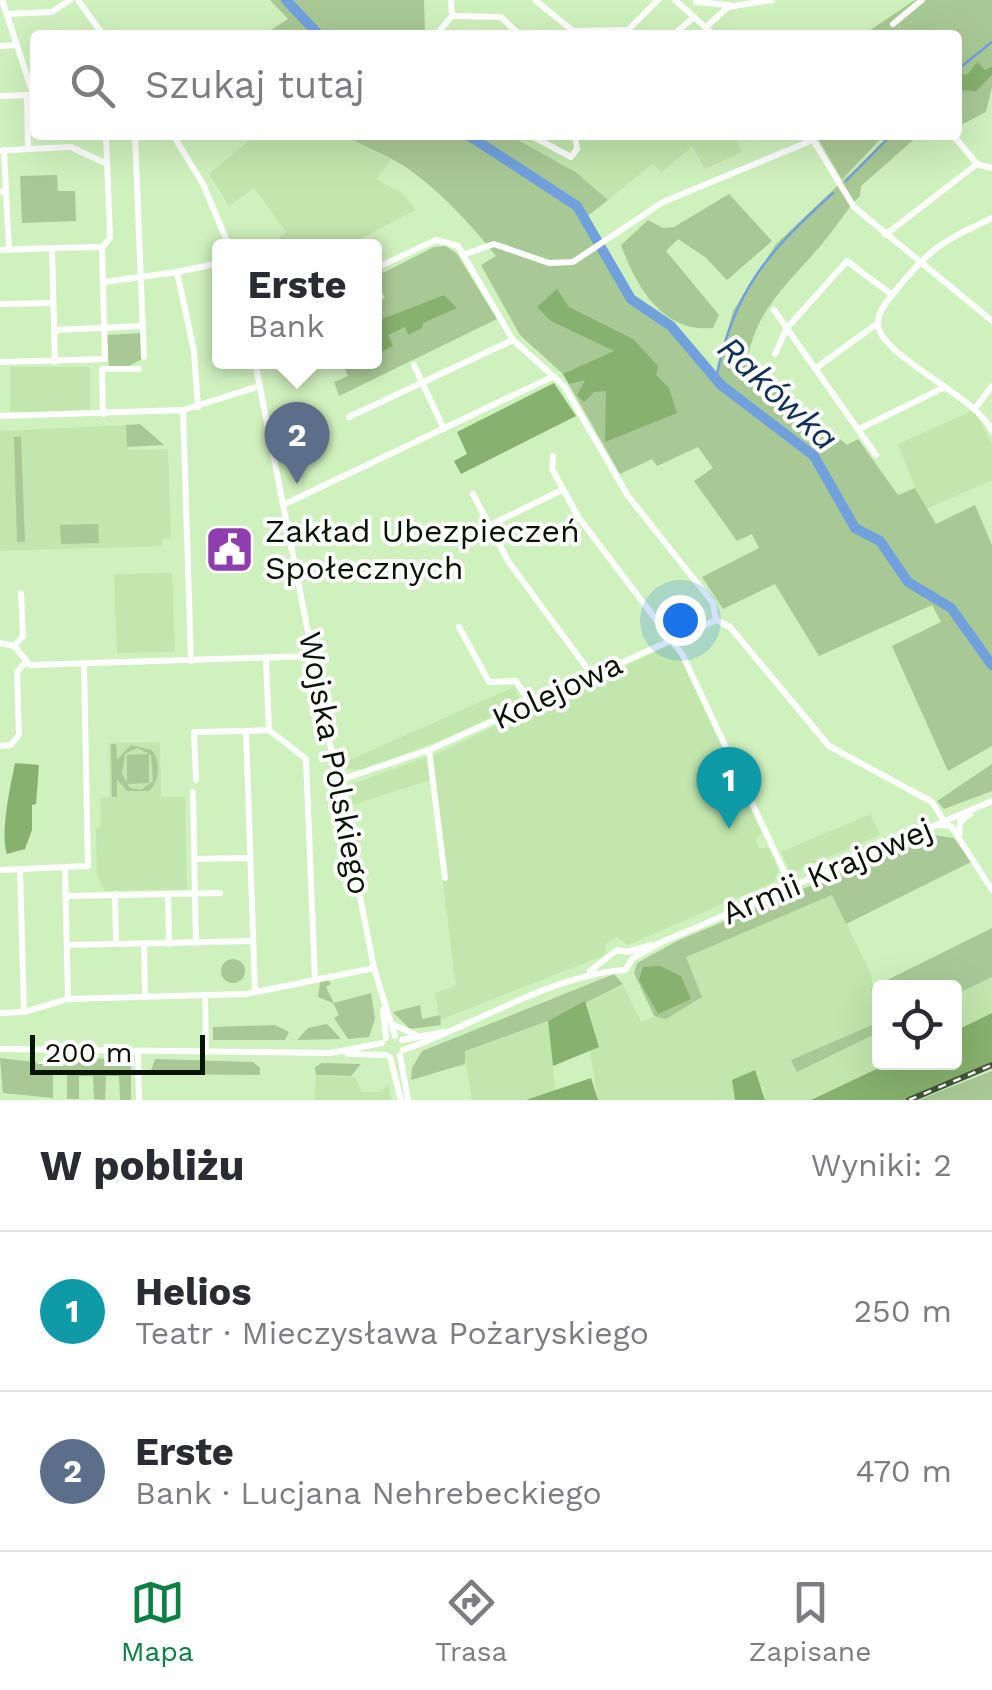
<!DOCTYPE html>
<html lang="pl">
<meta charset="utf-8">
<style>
:root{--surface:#fff;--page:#f7f7f7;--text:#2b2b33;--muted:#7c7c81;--line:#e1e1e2;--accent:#0b8043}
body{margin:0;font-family:"Work Sans",sans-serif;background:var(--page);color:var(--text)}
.controls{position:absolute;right:30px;bottom:30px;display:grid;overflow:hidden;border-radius:10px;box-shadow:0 10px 40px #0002}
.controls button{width:90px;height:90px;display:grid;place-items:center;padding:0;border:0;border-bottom:2px solid var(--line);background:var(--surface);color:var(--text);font:50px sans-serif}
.scale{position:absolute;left:30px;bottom:25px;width:175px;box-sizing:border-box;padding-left:10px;border:5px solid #091504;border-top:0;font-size:28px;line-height:35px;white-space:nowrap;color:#091504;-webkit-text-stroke:8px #fff;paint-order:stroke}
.you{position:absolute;left:680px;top:620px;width:35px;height:35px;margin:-25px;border:8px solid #fff;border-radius:50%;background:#1a73e8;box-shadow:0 0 0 15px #1a73e833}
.badge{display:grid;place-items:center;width:65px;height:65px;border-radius:50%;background:var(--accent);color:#fff;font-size:32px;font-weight:700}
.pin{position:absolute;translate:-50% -82px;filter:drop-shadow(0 2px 5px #0008)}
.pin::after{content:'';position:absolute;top:52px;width:35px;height:30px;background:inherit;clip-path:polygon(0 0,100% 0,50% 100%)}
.popup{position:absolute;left:212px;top:239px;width:170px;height:130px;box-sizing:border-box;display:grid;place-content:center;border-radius:10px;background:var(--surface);filter:drop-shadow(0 2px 8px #0005);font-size:32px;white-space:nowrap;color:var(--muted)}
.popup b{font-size:38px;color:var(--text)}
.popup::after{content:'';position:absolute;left:50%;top:100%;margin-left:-20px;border:20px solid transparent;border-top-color:var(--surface)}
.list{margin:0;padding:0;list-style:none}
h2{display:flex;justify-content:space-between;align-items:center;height:130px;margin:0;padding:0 40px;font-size:42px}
h2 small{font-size:32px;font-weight:400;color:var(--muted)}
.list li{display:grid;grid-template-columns:65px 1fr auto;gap:30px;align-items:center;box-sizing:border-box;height:160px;padding:0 40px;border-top:2px solid var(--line)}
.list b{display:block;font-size:38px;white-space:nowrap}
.list p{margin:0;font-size:32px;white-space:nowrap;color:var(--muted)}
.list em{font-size:32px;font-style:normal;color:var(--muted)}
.icon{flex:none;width:55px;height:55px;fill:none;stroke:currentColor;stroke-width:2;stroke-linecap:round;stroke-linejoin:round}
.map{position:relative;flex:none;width:992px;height:1100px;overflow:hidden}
.search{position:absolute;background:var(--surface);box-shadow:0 10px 40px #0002;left:30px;right:30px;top:30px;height:110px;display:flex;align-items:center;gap:25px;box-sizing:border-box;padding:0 35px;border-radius:10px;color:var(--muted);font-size:38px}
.sheet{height:450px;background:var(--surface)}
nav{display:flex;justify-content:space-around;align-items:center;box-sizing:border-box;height:140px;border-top:2px solid var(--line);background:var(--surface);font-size:28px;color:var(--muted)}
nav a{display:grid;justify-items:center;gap:5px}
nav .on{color:var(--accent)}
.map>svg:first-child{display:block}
.built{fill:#c1e7ad}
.green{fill:#a8c995;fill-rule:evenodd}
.forest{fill:#87b16e}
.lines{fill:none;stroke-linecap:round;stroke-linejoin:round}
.stream{stroke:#71a1dd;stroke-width:2.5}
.river{stroke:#71a1dd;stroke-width:10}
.minor{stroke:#fff;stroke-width:6}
.rail-casing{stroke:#425439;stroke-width:6}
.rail{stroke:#fff;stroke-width:2.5;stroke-dasharray:8;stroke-linecap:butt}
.labels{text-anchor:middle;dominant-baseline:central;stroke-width:8;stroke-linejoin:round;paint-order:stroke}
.poi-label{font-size:32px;fill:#091504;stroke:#fff;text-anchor:start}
.street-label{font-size:32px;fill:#091504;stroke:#fff}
.water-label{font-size:35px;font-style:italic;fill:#103158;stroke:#fff}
</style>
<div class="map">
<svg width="992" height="1100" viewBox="0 0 992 1100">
<rect width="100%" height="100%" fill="#cff1bd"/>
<g class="built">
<polygon points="256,135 345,135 391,160 376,179 401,192 416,210 346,246 266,246 287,233 254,188 229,206 209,174"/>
<polygon points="509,135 733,135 742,152 705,169 692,146 661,173 653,163 608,200 577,173"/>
<rect x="10" y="367" width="80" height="45"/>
<polygon points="974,410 992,444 992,480 924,510 898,444"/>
<polygon points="126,425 128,450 168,449 171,538 162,539 162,546 0,551 0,431"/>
<polygon points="172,573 175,652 117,653 114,574"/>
<polygon points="670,645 679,654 762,833 755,840 759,848 769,848 779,870 774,882 628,945 617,937 606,943 605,955 440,1020 435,993 456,986 430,780 352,805 352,784 438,753 495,726 505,729 516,725 515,717"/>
<polygon points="514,687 522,703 437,742 362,769 347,769 345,762"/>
<polygon points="160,742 161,797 185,797 187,889 105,891 97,876 96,830 101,825 100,798 110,797 109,743"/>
<polygon points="870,814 880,835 791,873 781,852"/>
<polygon points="832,895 871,974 879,1022 792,1060 797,1071 879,1032 880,1062 889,1063 811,1100 765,1100 764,1087 732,1080 735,1100 598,1100 590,1051 598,1047 585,1001 623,985 641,1022 701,996 685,957"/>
<polygon points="992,977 992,1013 955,1031 955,995"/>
<polygon points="548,1021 556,1100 472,1100 464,1051"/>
<polygon points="316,1076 355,1077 362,1092 381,1092 388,1084 392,1100 315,1100"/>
</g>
<g class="green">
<polygon points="270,0 424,0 425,32 263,35 288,19"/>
<polygon points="915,0 992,0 992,87 986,112 957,127 957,35 863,35"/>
<path d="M345 135H509L577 173 608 200 585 218 631 299 671 326 715 378 733 311 776 244 891 135H919L861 186 860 196C845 211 835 229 821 245 788 284 755 310 747 362L847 445 858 439 898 495 915 488 936 524 975 505 992 545V746L948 771 892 646 941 622 932 605 819 656 775 584 723 609 702 577 759 548 752 534 737 541 694 481 713 468 698 447 657 466 652 459 620 474 563 374 520 335 481 265 496 256C471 225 446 197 414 173 394 157 367 149 345 135Z"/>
<polygon points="816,135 884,135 842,180"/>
<polygon points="57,175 58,191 75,191 76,221 22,223 20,176"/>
<path d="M729 194 772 241 727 280 705 257 678 239 666 251 719 315 713 328C662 333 636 286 621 245L648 220 663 228 674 227Z"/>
<polygon points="446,246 457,254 497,319 339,396 334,382 348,376 342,362 374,362 375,303 385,298 375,277 434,247"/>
<polygon points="141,333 142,359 129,366 109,367 107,335"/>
<polygon points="140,424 164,445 127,447 126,425"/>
<polygon points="14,437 21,437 25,542 17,542"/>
<polygon points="98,524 99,543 61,544 60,525"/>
<path d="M111 744H116L117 760 131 745 152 750C161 762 160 780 149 791H127L117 779V797H112ZM137 748 151 755 153 781 141 790 130 788 122 774 125 754Z"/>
<polygon points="149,754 149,783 127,784 127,755"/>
<polygon points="992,764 992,791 944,809 937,801"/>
<polygon points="933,835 954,838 971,862 846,924 832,895 686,957 702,997 666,1019 654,1016 634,973 637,963 679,940"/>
<polygon points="992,928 992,977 955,995 954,988 880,988 879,1012 871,988"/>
<circle cx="233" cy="971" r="12"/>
<polygon points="614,974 623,984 548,1021 465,1051 465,1064 411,1080 412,1068 422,1051"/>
<polygon points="328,980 331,984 326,987 334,1003 371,993 375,1019 369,1037 348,1039 334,1018 339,1015 333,1003 318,997 320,982"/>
<polygon points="420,1005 422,1019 440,1015 441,1025 410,1029 393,1012"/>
<polygon points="879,1022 879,1032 797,1072 791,1060"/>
<polygon points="327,1024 341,1039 297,1040 308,1028"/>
<polygon points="275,1025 289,1032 285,1040 213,1040 213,1027"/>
<polygon points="0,1058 50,1064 69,1058 124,1059 131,1064 131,1100 120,1100 119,1076 106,1076 105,1100 94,1099 93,1076 79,1076 79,1099 67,1099 67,1075 53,1075 53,1098 3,1093"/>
<polygon points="155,1059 253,1062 260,1068 260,1075 150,1074"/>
<polygon points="322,1063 361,1064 351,1076 316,1075 315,1067"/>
<polygon points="992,1071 992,1100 918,1100"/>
</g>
<g class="forest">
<polygon points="977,62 985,70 992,67 992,75 976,91 957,90 957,76 968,74"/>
<polygon points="557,289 569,307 633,339 658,366 656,375 669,388 677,413 605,442 606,391 594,392 584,402 577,395 585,380 569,384 563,374 614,351 551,321 537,307"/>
<polygon points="444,295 457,308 423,323 422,328 408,335 405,327 388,335 393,346 375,355 375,322"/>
<polygon points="554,383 576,416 461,474 454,461 467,454 457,432"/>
<path d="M15 763 39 765 36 804 32 805V830L25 849 7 854C0 833 10 788 15 763Z"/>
<polygon points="660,966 681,976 691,999 658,1014 639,980 643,967"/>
<polygon points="585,1001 599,1047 553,1066 548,1021"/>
<polygon points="992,1013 992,1062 910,1100 811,1100 889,1063 954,1062 955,1031"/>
<polygon points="755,1070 765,1100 735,1100 732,1080"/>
<polygon points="591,1078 598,1100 526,1100"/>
</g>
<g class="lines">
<g class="stream">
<polyline points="957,70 992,42"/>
<polyline points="846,181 891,135"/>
<path d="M716 379C733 290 768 252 833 193"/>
</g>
<g class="river">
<polyline points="286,0 319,35"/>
<polyline points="468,135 577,206 631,299 671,326 721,385 814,456 855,528 880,541 908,582 951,608 992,665"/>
</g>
<g class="minor">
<polyline points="2,0 33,94"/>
<polyline points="78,0 103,35"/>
<polyline points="451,0 452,16"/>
<polyline points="535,0 573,31 628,30 658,0"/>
<polyline points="675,0 714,35"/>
<polyline points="696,2 729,5"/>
<polyline points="7,14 52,12 70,0"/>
<polyline points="893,24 922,0"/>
<polyline points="706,27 728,7 772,0"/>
<polyline points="436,35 452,16 501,17 520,35"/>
<polyline points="673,35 694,17"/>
<polyline points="0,46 17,45"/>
<polyline points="0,96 29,95"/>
<polyline points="135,135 144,357"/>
<polyline points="173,135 203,184 229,246"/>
<polyline points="530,135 571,157 577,149 575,135"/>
<polyline points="810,135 854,207 992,321"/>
<polyline points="953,135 977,164"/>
<polyline points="28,149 71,147 107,164"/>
<polyline points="4,150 6,191"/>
<polyline points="0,151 28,149 27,95"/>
<polyline points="0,192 6,191 9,249"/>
<path d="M992 218C942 242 932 246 896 290 889 300 878 310 878 323 878 356 976 395 992 431"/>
<polyline points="885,235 977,164 992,168"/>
<polyline points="52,248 102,247"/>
<polyline points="0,250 52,248 55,362"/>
<polyline points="465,254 494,244 549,263 573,262 663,202 813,140"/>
<polyline points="374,269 436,240 458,246 513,340 564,386 628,496 713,603 716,620"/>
<polyline points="177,272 220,263"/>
<polyline points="104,282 177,272 194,351 198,407"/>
<polyline points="0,304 53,303"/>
<polyline points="774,310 876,455"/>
<polyline points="55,330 143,326"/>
<polyline points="775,354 787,328 847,261 892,295"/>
<polyline points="0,362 105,359 102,247 110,238 106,135"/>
<polyline points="255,362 374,968 395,1036"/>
<polyline points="414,365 444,429"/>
<polyline points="816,368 878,323"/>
<polyline points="977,406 992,386"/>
<polyline points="183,410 191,661"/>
<polyline points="103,414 102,369 139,369"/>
<polyline points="0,416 183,410 260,386"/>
<polyline points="349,417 513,340"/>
<polyline points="859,429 943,388"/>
<polyline points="553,456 552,469 579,518 682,654 784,871"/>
<polyline points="473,494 508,561 592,675"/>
<polyline points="285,504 554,376"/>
<polyline points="488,526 562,490"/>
<polyline points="459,627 489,682 516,681 531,704"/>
<polyline points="0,643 14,646 30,665 313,656"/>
<polyline points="14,646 23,636 21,593"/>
<polyline points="266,659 269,730 306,759 315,978"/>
<polyline points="0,746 11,745 19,735 17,672 25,663"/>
<polyline points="429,750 445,878"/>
<polyline points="196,780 194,732 246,731"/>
<polyline points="340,780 429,750 716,620 730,627 829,746 932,802 944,821"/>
<polyline points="193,792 196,943"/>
<polyline points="939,825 951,826 992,890"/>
<polyline points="959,836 960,822 970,814"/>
<polyline points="194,859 250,858"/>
<polyline points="0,870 88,866 84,664"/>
<polyline points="20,870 24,1012"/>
<polyline points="65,870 68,998"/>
<polyline points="115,894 116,944"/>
<polyline points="168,894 169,944"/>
<polyline points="66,896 220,893"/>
<polyline points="144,944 145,996"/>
<polyline points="68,945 253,941"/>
<polyline points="590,971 617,950 627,952 652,945"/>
<polyline points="255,992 246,731 269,730"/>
<polyline points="205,995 206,1052"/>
<polyline points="383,1010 386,1038"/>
<polyline points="0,1013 24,1012 68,999 246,994 374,968"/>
<polyline points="392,1024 416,1035"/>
<polyline points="402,1040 444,1032"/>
<polyline points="0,1049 331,1053 382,1043"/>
<path d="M403 1050C473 1026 554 974 625 970L633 958 662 942 992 801"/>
<polyline points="138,1051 139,1100"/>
<polyline points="348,1054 386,1055"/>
<polyline points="400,1055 408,1100"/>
<polyline points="390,1057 401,1100"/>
</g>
<defs>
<polyline id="rail" points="909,1100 992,1065"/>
</defs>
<use href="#rail" class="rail-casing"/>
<use href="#rail" class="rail"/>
</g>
<defs>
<symbol id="civic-square" viewBox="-11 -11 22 22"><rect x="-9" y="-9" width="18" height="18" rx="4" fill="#8e3eae" stroke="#fff"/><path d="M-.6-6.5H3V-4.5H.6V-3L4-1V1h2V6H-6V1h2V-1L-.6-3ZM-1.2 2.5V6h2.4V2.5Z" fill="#fff"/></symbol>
</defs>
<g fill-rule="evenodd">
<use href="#civic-square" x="202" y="522" width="55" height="55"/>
</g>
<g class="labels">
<g class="poi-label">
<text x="265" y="531">Zakład Ubezpieczeń<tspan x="265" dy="37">Społecznych</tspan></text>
</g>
<g class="street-label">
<text transform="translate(557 691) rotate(-25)">Kolejowa</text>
<text transform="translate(335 763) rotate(79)">Wojska Polskiego</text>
<text transform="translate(827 871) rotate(-23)">Armii Krajowej</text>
</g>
<g class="water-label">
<text transform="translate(778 393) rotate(43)">Rakówka</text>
</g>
</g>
</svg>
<div class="controls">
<button><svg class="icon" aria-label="locate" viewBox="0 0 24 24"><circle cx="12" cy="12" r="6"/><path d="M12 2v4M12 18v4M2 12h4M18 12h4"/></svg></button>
</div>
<div class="scale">200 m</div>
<div class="you"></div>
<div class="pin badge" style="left:729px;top:829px;background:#0f9aa8">1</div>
<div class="pin badge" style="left:297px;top:484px;background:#5c6f8a">2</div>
<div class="popup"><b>Erste</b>Bank</div>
<div class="search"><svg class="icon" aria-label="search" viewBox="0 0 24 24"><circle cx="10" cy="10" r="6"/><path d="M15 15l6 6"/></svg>Szukaj tutaj</div>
</div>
<section class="sheet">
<h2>W pobliżu<small>Wyniki: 2</small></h2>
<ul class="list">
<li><span class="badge" style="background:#0f9aa8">1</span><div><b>Helios</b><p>Teatr · Mieczysława Pożaryskiego</p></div><em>250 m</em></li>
<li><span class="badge" style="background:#5c6f8a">2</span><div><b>Erste</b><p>Bank · Lucjana Nehrebeckiego</p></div><em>470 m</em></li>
</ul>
</section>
<nav>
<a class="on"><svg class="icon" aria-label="map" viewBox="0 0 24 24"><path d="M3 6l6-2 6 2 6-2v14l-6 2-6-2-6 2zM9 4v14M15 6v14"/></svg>Mapa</a>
<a><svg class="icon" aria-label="directions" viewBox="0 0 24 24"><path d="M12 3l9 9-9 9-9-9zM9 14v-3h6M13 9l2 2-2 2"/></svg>Trasa</a>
<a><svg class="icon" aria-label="saved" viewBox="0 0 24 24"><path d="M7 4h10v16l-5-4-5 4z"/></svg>Zapisane</a>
</nav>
